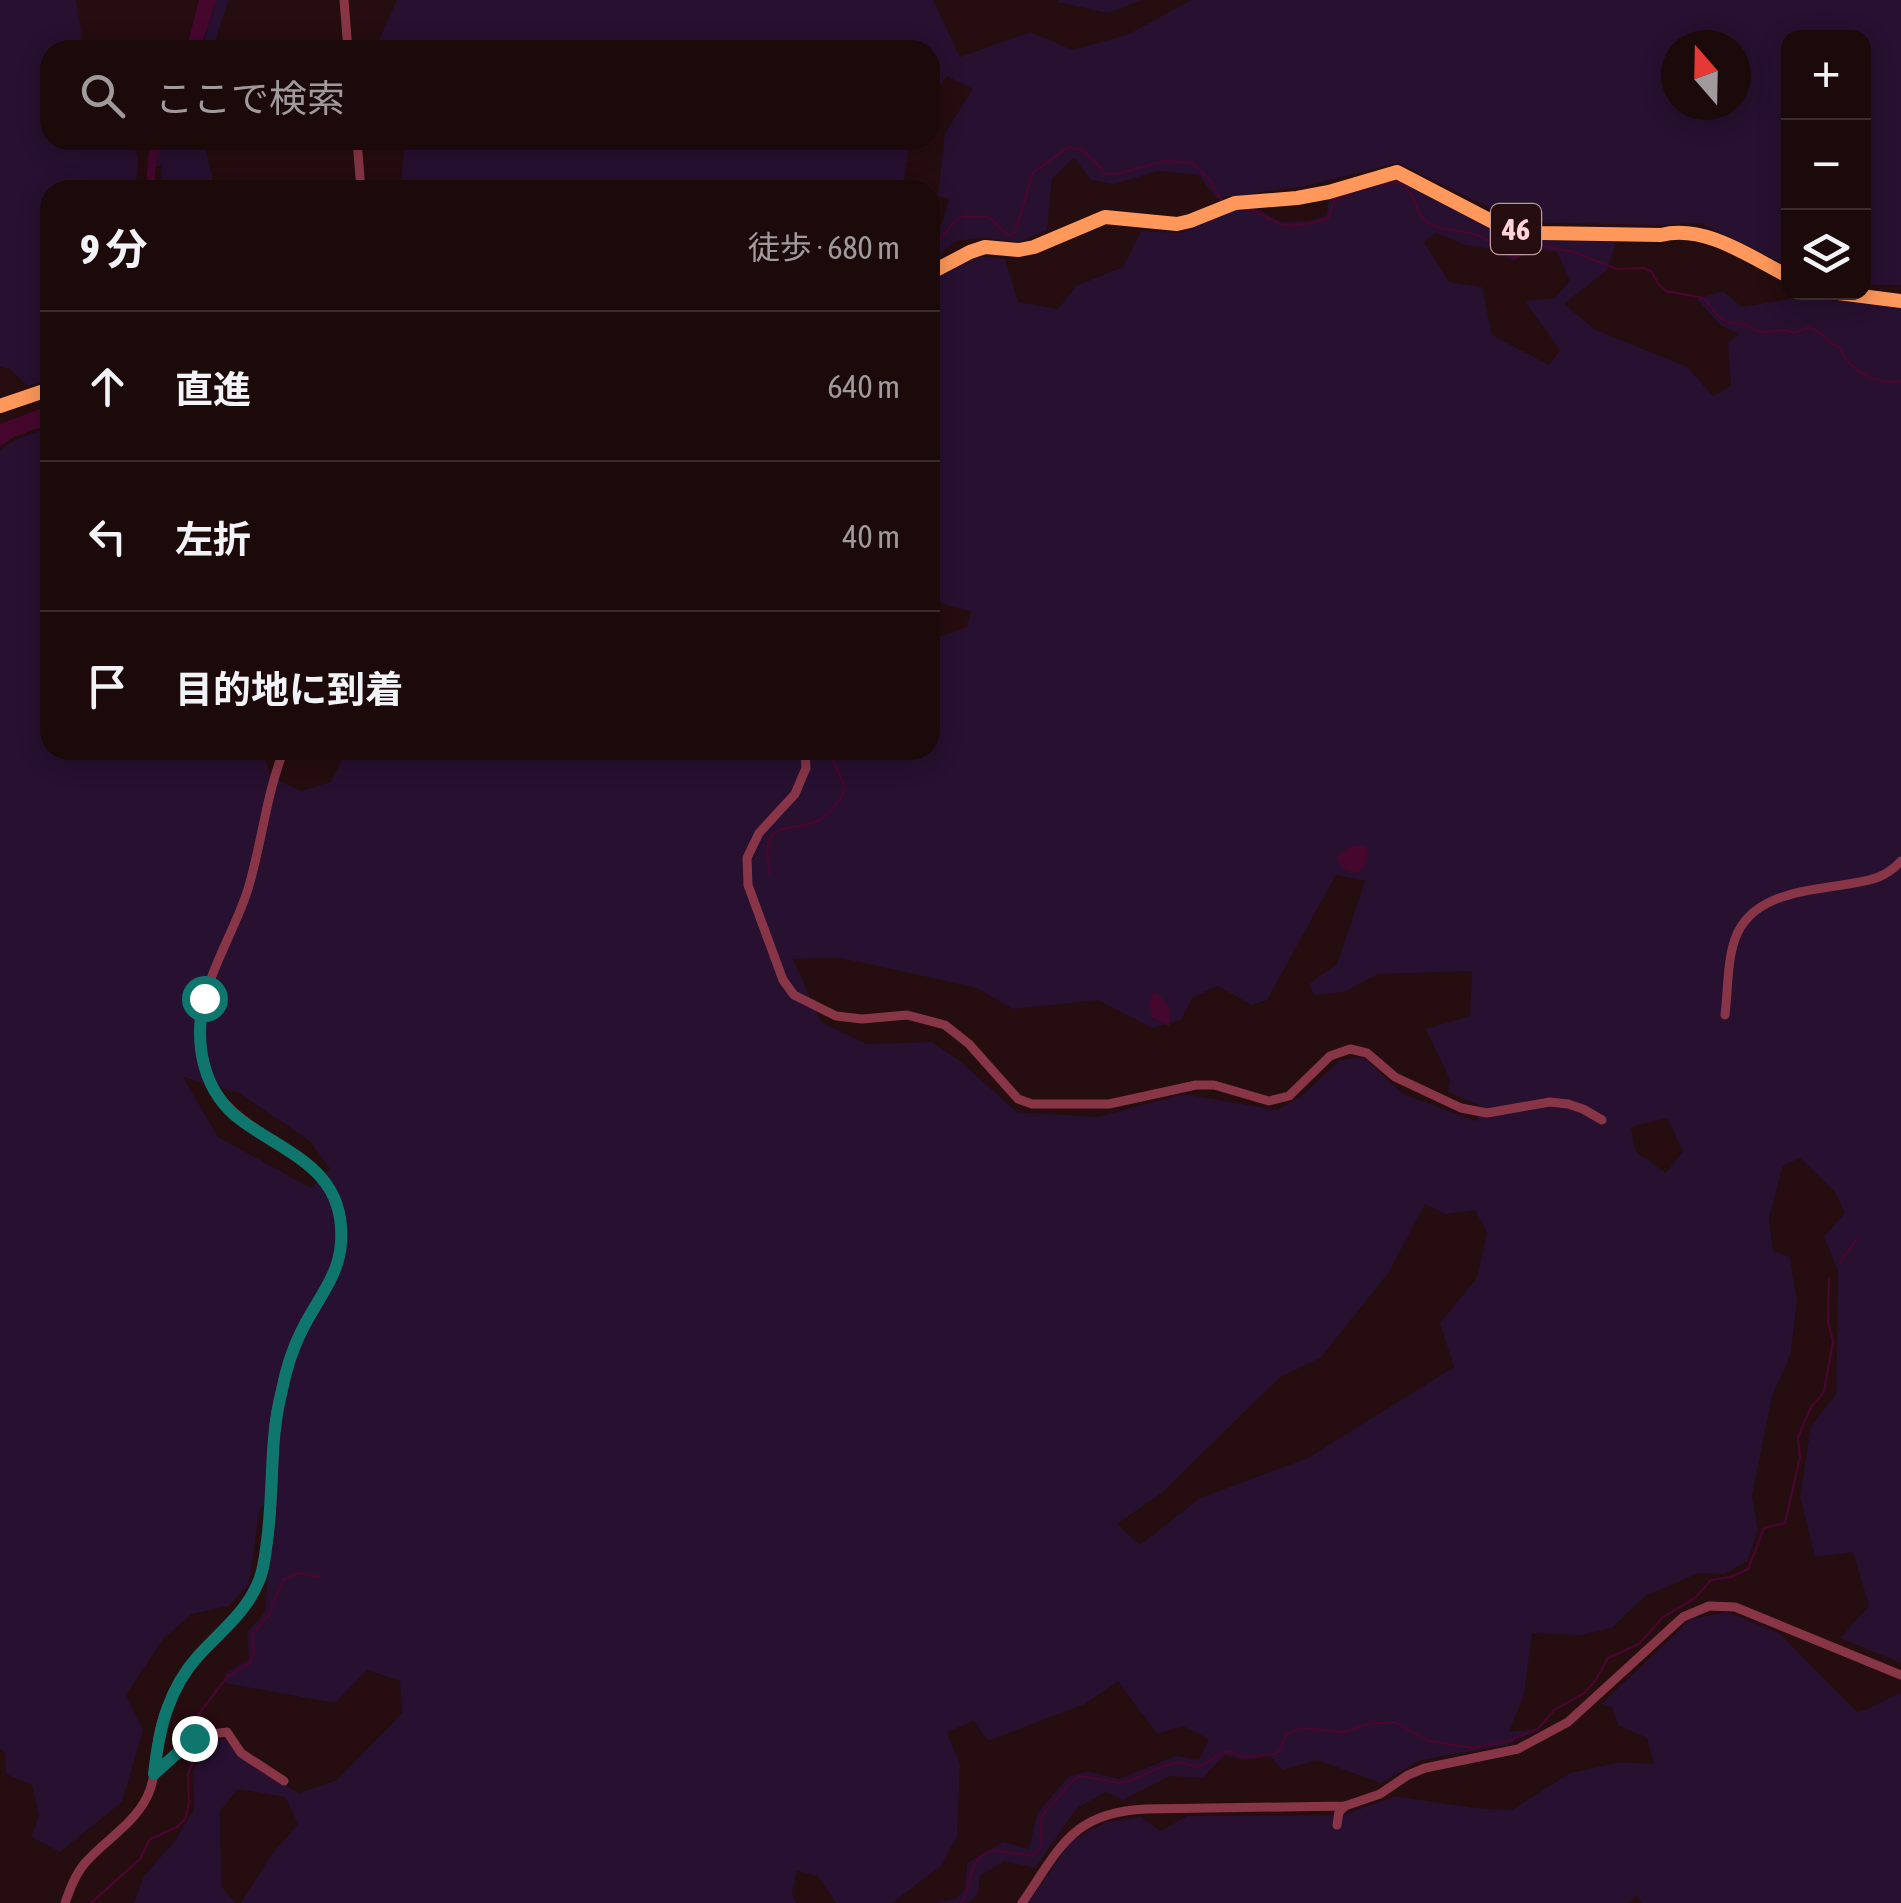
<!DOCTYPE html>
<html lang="ja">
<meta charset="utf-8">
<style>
:root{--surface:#1c0a0b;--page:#291819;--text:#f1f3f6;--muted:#a09a9d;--line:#3a2b2c}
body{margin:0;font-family:"Asap Condensed","Noto Sans JP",sans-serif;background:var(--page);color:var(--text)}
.controls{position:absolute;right:30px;top:30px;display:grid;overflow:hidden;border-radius:20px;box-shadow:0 5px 25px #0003}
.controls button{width:90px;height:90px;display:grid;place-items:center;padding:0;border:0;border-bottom:2px solid var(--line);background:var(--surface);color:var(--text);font:50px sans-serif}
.compass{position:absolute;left:1661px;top:30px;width:90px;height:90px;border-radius:50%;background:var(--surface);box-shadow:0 5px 25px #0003;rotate:340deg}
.stop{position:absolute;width:30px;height:30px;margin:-22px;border:8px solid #0f766e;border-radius:50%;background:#fff}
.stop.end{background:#0f766e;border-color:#fff;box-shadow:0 2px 10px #0008}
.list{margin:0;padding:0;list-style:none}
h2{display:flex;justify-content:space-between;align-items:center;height:130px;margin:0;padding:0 40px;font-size:42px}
h2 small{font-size:32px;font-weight:400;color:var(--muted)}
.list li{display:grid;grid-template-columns:65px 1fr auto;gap:30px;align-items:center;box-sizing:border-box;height:150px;padding:0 40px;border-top:2px solid var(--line)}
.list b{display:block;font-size:38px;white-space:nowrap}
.list em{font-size:32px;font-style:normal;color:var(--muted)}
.icon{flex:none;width:55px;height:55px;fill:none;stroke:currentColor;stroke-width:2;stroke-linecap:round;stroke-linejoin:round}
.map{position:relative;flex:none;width:1901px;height:1903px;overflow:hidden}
.search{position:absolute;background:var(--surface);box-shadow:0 5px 25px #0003;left:40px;top:40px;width:900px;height:110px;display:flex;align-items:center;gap:25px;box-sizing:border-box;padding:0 35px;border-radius:30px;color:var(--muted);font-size:38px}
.panel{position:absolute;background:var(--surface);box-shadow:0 5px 25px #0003;left:40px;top:180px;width:900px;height:580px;border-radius:30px}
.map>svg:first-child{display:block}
.green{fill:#271030;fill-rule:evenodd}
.water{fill:#46072e}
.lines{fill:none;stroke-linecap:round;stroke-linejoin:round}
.stream{stroke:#46072e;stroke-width:2.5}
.minor{stroke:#883647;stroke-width:9}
.primary{stroke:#ff985a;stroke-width:14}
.route{stroke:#0f766e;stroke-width:12}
.labels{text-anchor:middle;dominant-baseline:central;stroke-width:10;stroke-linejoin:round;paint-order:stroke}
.shield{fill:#260d0f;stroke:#be989c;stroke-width:2.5}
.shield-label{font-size:30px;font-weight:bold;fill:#ffd3d9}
</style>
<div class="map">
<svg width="1901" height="1903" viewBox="0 0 1901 1903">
<rect width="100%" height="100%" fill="#260d0f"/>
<g class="green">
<path d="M0 0H76L84 50H50V140H130C140 156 141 172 132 190H50V378L28 386 10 369 0 367Z"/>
<polygon points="216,0 231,0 228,2 212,50 201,50"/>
<path d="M397 0H933L960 57 1030 32 1073 50 1129 34 1191 0H1901V285H1864V38H1788V266L1701 223 1660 225 1548 223 1502 214 1398 163 1301 187 1216 198 1199 175 1158 171 1114 184 1091 180 1074 158 1052 179 1047 230 1019 242 983 238 955 241 930 264V238L942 223 949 200 938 195 945 133 973 89 947 76 930 99V50H374ZM1676 45H1736V105H1676Z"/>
<polygon points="1059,0 1142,0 1108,13 1057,2"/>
<polygon points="162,140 204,140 215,190 162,190 160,185 162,165 156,166"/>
<polygon points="404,140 910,140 904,182 896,190 401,190"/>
<path d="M1391 177 1406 181 1503 233 1534 240 1616 242 1607 270 1564 304 1596 330 1687 367 1713 396 1731 386 1728 342 1739 334 1720 325 1697 299 1723 291 1742 307 1800 297 1901 308V1663L1840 1638 1869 1606 1853 1552 1815 1557 1800 1496 1811 1426 1836 1394 1838 1271 1824 1236 1845 1213 1835 1192 1800 1158 1783 1166 1769 1217 1773 1251 1790 1257 1797 1302 1790 1356 1772 1396 1752 1496 1758 1531 1747 1561 1724 1574 1699 1573 1645 1596 1612 1628 1581 1635 1532 1633 1524 1695 1509 1732 1538 1729 1508 1745 1421 1760 1381 1783 1317 1760 1283 1770 1271 1757 1241 1760 1225 1755 1203 1778 1170 1776 1123 1800 1106 1792 1077 1808 1035 1868 1004 1861 980 1876 978 1894 967 1903H935L955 1899 965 1890 967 1863 1003 1842 1029 1849 1037 1814 1068 1777 1087 1771 1119 1779 1176 1756 1199 1760 1209 1739 1183 1726 1157 1734 1118 1681 1085 1704 988 1741 974 1721 947 1732 960 1764 957 1836 941 1866 892 1903H836L818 1876 797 1871 792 1894 796 1903H241L272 1854 298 1824 285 1797 238 1789 220 1811 221 1886 236 1903H134L143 1877 175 1841 194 1809 193 1772 209 1739 225 1740 240 1757 299 1793 337 1780 402 1713 400 1681 367 1670 335 1703 225 1683V1674L249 1659 247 1632 265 1612 273 1510 260 1506 249 1584 229 1606 192 1614 163 1639 126 1695 143 1730 122 1802 60 1852 31 1837 39 1816 32 1785 6 1774 5 1753 0 1748V450L15 440 50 427V750H263L270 776 301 791 331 782 347 750H930V640L967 627 971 611 943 604 930 598V282L976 256 1005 259 1018 302 1058 309 1076 286 1123 267 1141 231 1181 233 1224 212 1252 206 1281 222 1310 221 1326 215 1330 197ZM1436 233 1465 245 1498 250 1512 261 1536 249 1557 252 1570 281 1554 298 1525 301 1560 350 1549 365 1492 335 1482 287 1449 282 1424 242ZM1336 875 1365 881 1337 964 1309 984 1314 995 1344 992 1378 974 1472 971 1470 1016 1426 1029 1450 1080 1448 1092 1483 1107 1476 1121 1403 1094 1363 1057 1340 1060 1303 1095 1278 1110 1184 1094 1097 1117 1017 1112 960 1061 932 1042 866 1044 821 1022 793 959 841 958 977 988 1013 1009 1098 1000 1152 1028 1181 1020 1192 998 1217 986 1252 1005 1267 1000ZM183 1077 239 1093 310 1141 330 1169 311 1188 218 1137ZM1667 1118 1683 1151 1666 1173 1635 1151 1631 1127ZM1425 1204 1445 1214 1475 1210 1487 1233 1477 1278 1440 1323 1454 1367 1308 1458 1200 1498 1140 1545 1117 1524 1163 1492 1279 1378 1320 1358 1389 1272Z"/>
<polygon points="1727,1612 1779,1633 1858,1713 1901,1693 1901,1903 1641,1903 1637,1895 1628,1903 1028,1903 1071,1841 1106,1822 1141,1817 1160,1831 1187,1816 1344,1815 1395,1796 1474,1808 1512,1810 1570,1773 1621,1762 1654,1764 1647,1738 1618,1725 1612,1707 1601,1704 1691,1619"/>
</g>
<g class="water">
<polygon points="199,0 216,0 200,50 186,50"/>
<polygon points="152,140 162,140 156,166 154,190 146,190 148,157"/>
<polygon points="50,405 50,424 14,437 0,446 0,424"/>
<polygon points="1351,846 1366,846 1368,855 1364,868 1356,873 1343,869 1337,857"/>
<path d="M1154 992C1168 1001 1172 1010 1169 1026L1152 1017 1149 1003Z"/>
</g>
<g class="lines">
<g class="stream">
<path d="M1248 209C1260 211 1267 219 1278 223 1290 228 1314 223 1328 219L1334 201C1352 190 1379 182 1400 183 1404 187 1408 190 1411 195 1416 201 1417 211 1422 217 1434 232 1457 229 1474 234 1491 239 1501 250 1515 258L1534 247 1541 246 1571 251 1617 269 1643 268 1651 271 1659 285 1666 291 1704 298 1720 318 1730 323 1745 324 1754 330 1765 332 1784 330 1795 333 1808 327C1823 331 1827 343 1839 347 1850 371 1874 385 1901 381"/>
<polyline points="930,252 955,221 961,217 989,217 1007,235 1015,233 1033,173 1068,147 1083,150 1106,174 1117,174 1165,161 1193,163 1209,179 1223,203"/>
<path d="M769 874C769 864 765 850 769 841 777 823 799 829 813 823 828 817 841 801 845 787L833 760 831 750"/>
<polyline points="1840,1263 1857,1238"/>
<polyline points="198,1735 195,1719 227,1677 250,1663 254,1655 252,1635 268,1616 283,1580 298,1573 320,1577"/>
<polyline points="91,1903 140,1859 150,1839 177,1827 185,1819 189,1803 188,1775 199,1743"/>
<path d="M961 1903C973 1888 966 1866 984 1854 1002 1842 1037 1870 1041 1843 1042 1835 1041 1825 1040 1818L1074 1779 1082 1776 1119 1783 1129 1781 1161 1767 1180 1762 1195 1767 1202 1766 1223 1752H1232L1243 1757 1274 1754 1280 1750 1286 1735 1300 1728 1344 1732 1368 1724 1395 1722 1428 1741 1474 1748 1508 1741 1538 1729 1554 1710 1585 1693 1595 1681 1608 1658 1639 1644 1662 1618 1695 1598 1711 1580 1731 1577 1748 1569 1764 1528 1785 1523 1800 1457 1798 1437 1811 1407 1824 1392 1833 1341 1828 1322 1829 1278"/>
</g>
<g class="minor">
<polyline points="344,0 348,50"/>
<polyline points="357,140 361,190"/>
<polyline points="805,750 806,768 795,794 759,833 747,858 748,885 783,980 794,995 836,1016 862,1019 907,1015 945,1025 969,1044 1018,1099 1032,1104 1109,1104 1196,1085 1214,1085 1269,1101 1289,1096 1330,1056 1350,1049 1367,1053 1395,1077 1461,1108 1487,1113 1550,1102 1568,1104 1583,1109 1602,1120"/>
<path d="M1725 1015C1728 991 1727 962 1735 939 1752 891 1812 891 1854 883 1873 880 1888 876 1901 861"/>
<path d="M156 1772C184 1748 188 1736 227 1732L241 1753 284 1781"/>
<polyline points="1337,1825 1339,1812 1345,1806"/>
<path d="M65 1903C70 1889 75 1875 85 1863 105 1840 133 1825 147 1797 156 1779 155 1758 158 1738 162 1714 173 1689 187 1669 209 1639 245 1618 259 1582 271 1550 273 1491 274 1455 275 1445 273 1435 274 1425 277 1403 283 1380 290 1359 303 1319 338 1286 341 1243 348 1143 230 1148 204 1068 184 1003 230 947 248 889 262 843 266 794 284 750"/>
<path d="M1022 1903C1060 1848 1072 1812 1146 1809L1345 1806 1380 1794 1408 1775 1425 1768 1518 1749 1568 1722 1683 1617 1709 1606 1735 1607 1901 1675"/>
</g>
<g class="primary">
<path d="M930 273 970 252 985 247 1019 250 1034 247 1105 217 1177 224 1190 221 1235 203 1297 198 1329 192 1397 172 1497 224 1518 229 1541 233 1661 235C1705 224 1750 257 1788 276"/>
<polyline points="1830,292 1901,301"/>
<polyline points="0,406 50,389"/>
</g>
</g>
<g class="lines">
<path class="route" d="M194 1738 154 1774C159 1729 168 1689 199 1655 219 1633 245 1613 257 1585 264 1572 265 1555 267 1541 274 1490 269 1439 282 1390 286 1370 292 1350 301 1332 315 1302 339 1277 341 1243 346 1170 289 1155 242 1121 202 1092 194 1043 204 998"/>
</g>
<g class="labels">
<rect class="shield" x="1491" y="204" width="50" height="50" rx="8"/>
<g class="shield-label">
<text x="1516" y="229">46</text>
</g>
</g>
</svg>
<div class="controls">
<button>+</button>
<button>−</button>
<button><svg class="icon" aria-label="layers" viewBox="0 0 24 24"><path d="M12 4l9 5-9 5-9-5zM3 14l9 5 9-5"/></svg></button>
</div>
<svg class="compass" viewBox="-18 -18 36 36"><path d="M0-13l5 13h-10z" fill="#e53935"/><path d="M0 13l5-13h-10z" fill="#a09a9d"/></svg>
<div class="stop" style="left:204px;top:998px"></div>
<div class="stop end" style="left:194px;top:1738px"></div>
<div class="search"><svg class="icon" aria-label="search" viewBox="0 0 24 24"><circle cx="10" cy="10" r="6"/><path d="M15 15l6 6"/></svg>ここで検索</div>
<section class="panel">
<h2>9 分<small>徒歩 · 680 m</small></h2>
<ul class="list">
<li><svg class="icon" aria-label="ahead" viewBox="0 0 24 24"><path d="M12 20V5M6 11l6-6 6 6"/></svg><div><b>直進</b></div><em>640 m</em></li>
<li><svg class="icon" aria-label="left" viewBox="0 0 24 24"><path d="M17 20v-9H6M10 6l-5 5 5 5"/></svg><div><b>左折</b></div><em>40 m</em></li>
<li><svg class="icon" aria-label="arrive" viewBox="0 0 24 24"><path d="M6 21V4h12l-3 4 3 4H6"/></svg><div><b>目的地に到着</b></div></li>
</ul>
</section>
</div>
